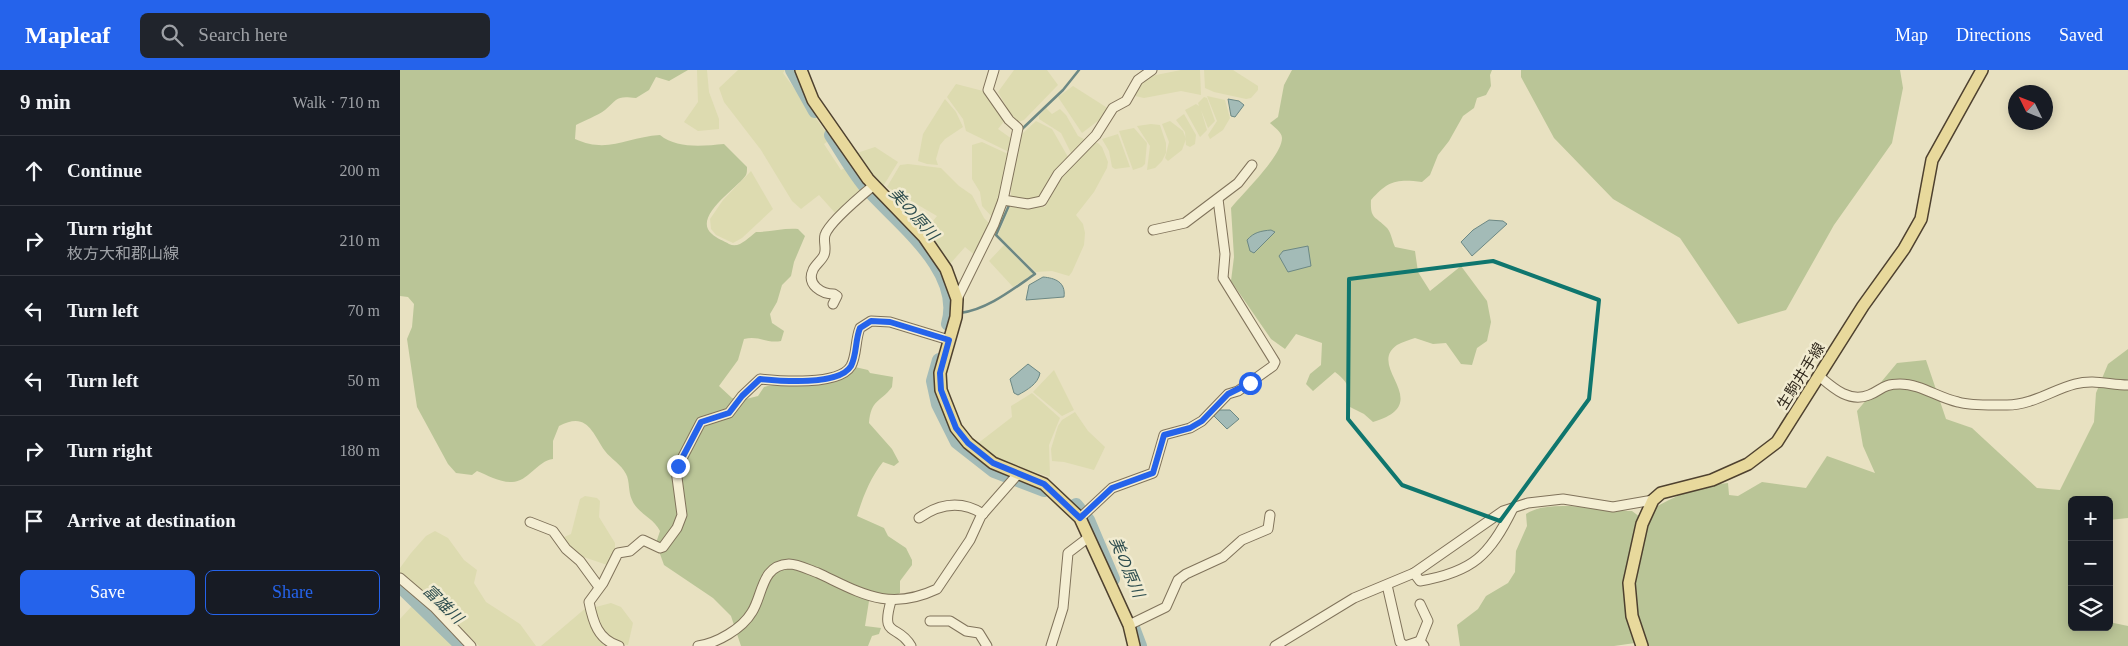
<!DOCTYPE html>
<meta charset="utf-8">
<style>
:root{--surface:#171b24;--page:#20242c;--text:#f1f3f6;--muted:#9ea1a6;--line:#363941;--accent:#2563eb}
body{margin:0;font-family:"Times New Roman","Noto Sans JP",serif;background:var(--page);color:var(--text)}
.controls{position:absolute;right:15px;bottom:15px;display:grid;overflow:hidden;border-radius:8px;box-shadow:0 2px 12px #0003}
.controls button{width:45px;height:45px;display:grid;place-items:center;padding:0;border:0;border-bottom:1px solid var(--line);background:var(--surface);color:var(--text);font:25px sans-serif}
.compass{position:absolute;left:1608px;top:15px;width:45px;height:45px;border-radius:50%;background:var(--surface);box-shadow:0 2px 12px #0003;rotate:313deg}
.stop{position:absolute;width:15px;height:15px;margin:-11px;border:4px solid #2563eb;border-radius:50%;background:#fff}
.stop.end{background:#2563eb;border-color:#fff;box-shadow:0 1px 5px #0008}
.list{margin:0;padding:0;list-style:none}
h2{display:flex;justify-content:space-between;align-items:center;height:65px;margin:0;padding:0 20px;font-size:21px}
h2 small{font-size:16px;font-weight:400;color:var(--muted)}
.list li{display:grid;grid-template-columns:32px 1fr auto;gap:15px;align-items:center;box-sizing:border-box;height:70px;padding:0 20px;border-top:1px solid var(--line)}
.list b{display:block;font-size:19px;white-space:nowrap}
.list p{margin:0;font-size:16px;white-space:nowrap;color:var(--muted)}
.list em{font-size:16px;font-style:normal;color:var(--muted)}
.actions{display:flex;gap:10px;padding:15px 20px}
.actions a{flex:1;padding:11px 0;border:1px solid var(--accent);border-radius:8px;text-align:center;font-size:18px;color:var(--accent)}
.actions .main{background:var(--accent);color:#fff}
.icon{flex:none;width:28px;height:28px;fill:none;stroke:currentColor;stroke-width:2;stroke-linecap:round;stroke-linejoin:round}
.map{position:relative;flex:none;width:1728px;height:576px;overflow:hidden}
header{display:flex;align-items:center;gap:30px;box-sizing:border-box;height:70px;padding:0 25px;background:var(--accent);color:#fff}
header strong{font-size:24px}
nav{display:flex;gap:28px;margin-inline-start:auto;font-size:18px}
.search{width:350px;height:45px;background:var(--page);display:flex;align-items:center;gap:12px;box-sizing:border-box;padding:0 18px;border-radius:8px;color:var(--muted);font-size:19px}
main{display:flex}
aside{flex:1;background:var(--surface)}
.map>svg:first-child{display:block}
.farmland{fill:#dddbb0}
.green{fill:#bac597}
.water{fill:#a3bbb7;stroke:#6c8884}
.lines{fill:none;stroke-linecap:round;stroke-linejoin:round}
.stream{stroke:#6c8884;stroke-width:2.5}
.river{stroke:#a3bbb7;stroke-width:14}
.minor-casing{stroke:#80735b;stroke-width:11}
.major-casing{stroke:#4e412f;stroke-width:14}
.minor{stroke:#f4eed3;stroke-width:9}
.major{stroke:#e8d99c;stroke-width:11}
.route{stroke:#2563eb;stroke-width:6}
.marked{fill:none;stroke:#0f766e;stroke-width:4;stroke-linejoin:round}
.labels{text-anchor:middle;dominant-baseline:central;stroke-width:5;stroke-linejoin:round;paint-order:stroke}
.street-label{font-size:15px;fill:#31291d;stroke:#f1ebd0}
.water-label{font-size:16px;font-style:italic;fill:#2e4e4f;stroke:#f1ebd0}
</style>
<header>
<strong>Mapleaf</strong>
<div class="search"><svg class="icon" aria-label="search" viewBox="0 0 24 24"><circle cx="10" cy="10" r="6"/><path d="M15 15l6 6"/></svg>Search here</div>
<nav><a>Map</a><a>Directions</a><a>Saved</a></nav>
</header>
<main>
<aside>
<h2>9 min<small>Walk · 710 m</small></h2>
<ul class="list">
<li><svg class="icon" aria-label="ahead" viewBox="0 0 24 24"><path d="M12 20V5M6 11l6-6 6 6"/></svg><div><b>Continue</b></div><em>200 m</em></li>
<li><svg class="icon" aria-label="right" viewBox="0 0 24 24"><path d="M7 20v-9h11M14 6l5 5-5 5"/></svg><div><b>Turn right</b><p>枚方大和郡山線</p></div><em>210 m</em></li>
<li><svg class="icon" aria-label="left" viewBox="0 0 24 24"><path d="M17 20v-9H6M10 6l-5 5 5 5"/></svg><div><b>Turn left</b></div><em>70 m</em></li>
<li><svg class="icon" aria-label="left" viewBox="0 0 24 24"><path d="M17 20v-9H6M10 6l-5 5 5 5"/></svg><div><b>Turn left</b></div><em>50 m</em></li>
<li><svg class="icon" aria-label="right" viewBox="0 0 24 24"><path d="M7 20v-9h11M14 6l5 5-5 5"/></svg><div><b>Turn right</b></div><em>180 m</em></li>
<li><svg class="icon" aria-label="arrive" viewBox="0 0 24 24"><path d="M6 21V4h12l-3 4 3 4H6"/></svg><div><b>Arrive at destination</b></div></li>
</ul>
<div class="actions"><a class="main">Save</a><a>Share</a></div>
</aside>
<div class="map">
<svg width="1728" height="576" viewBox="0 0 1728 576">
<rect width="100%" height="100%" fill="#e8e1c1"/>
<g class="farmland">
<polygon points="297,0 307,0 309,22 319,49 319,59 298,61 284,52 298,32"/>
<polygon points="338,0 385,0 383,3 431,69 424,74 441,100 449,96 464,119 436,144 419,125 401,139 392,131 361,80 324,32 319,18"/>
<polygon points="614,0 647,0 658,15 624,50 618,52 611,45 598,22"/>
<polygon points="781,0 800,0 801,25 781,21 744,28 735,26 742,13 751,6"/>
<polygon points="804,0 833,0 858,16 858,20 851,28 846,29 814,22 805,18"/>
<polygon points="556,14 587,22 605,50 598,59 612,69 609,82 566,61 563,49 547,27"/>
<polygon points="673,16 709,39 703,47 682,63 658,27"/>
<polygon points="807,26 825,30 830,48 823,60 810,69 808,65 817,51"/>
<polygon points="804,27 807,28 815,51 808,58 801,40 807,60 800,67 785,40 796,34 799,36 798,33"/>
<polygon points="545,29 556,42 563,57 545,69 540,75 536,89 538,95 527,94 518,91 523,64"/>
<polygon points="646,38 652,44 660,39 666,45 678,66 688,71 672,85 661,63 639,49 639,46"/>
<polygon points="784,44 796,65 795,74 790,77 786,75 785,62 776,50"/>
<polygon points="636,51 652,59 668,87 644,125 631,131 611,127 611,108 622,64"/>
<polygon points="770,51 783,61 786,69 782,80 768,91 765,88 769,72 762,54"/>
<polygon points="751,54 760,55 766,73 766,83 762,91 755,98 747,100 750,76 737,56"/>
<polygon points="734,58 747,73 745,94 742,97 733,100 719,61"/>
<polygon points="718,64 730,97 715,99 712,97 709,81 702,69"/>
<polygon points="582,72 608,84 594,149 582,136 580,122 572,109 572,75"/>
<polygon points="693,73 698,73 702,77 708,92 707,98 694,122 676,145 683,154 685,163 684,175 672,202 669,206 652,201 636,202 598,165 611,134 645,137 666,99"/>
<polygon points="475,77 498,92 482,118 457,85 457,83"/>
<polygon points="508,94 541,98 559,116 572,125 584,148 591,155 576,186 565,177 549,195 538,176 526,160 537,146 487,117 500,95"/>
<polygon points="351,101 373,139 342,168 333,173 316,165 311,159 310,149 323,130"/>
<polygon points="604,175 633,204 613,217 589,191"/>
<polygon points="654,300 674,340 662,346 633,322"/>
<polygon points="632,323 660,348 649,375 650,407 604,392 591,386 577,374 612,347 611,336"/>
<polygon points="675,342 688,361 705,377 694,400 664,392 652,391 651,379 658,356 662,350"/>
<polygon points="185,426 197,428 200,431 199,447 215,473 215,483 210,496 175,484 162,468 171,464 180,429"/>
<polygon points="35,461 48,468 64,490 77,500 74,513 86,532 120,554 136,576 79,576 35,532 0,503 0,498 11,483 26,466"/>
<polygon points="211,533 221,537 233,553 228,575 216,573 205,568 192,538"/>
<polygon points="12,536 50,569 56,576 0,576 0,549"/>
<polygon points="187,537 198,566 204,574 210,576 141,576"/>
</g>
<g class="green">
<path d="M0 0H288L269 11 256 7 249 20 236 28C216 26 219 28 205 40 197 46 185 50 176 55L175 69C208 84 227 67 260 65 277 79 303 76 324 74L347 97C347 100 347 103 346 105 340 116 291 147 312 164 316 168 324 171 329 174 339 179 348 168 356 162 371 162 383 158 398 159L405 166 394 192 391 206 382 215 377 232 370 244 372 253 384 261 381 271C367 274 359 265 344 269L338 290 319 316 332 328 346 329 358 326 364 317C374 314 381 316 391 315 411 315 441 312 455 297L468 300 470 303 493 307 492 317C480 333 471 329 469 353L492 379 499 392 494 396 483 392C470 408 463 427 457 446L484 458 488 466 506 478 512 490V495L500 511V523L491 528 474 525 469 531 465 556 481 558 479 564 472 566 468 576H341L331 546 313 528 264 495 256 473 260 461C253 447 238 444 232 430 228 422 230 411 226 404 221 394 211 389 205 381 192 362 187 341 159 356L153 371V389C137 391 128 412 112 412 101 413 87 405 77 401L72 405 56 403 48 394 17 337 7 269 12 257 14 234 8 227 0 226Z"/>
<path d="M892 0H1092L1090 5 1091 16 1086 25 1077 28 1074 38 1063 46 1049 71 1038 85 1030 105 1022 112C996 109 988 111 971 130 970 149 975 146 986 157 991 161 992 171 995 177L1015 181 1018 202 1030 221 1061 196 1087 231 1091 252 1087 271 1077 278 1072 295 1061 294 1046 273 1033 274 1015 268C1009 270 1002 272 997 275 965 297 1037 333 973 352L964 344 946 335C952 319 948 312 935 302L913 321 906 314 910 304 921 295 922 273 896 264 885 279 871 269 831 211 834 187 831 138C843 123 882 86 882 68 882 62 874 57 870 53L878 47 884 15Z"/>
<polygon points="1121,0 1500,0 1503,18 1492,73 1434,155 1386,240 1338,254 1280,168 1213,129 1154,68 1121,7"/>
<path d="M1728 279V448L1709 450V430H1672V557H1709V552L1728 556V576H1245L1242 572 1214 576H1060L1057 555 1078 539 1086 526 1108 513 1115 502 1116 481 1127 456 1126 444C1150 428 1202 441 1232 441L1240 447C1267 429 1295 416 1328 413L1329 425 1338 426 1362 412 1406 418 1427 386 1475 403 1463 376 1457 341 1497 293 1526 290 1546 349 1572 358 1637 418 1660 420 1694 352 1696 323 1708 294Z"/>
</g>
<g class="water">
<polygon points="828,29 839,31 844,35 835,47 831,46"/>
<polygon points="1089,150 1103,151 1107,154 1072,186 1061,172 1073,160"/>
<path d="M871 160 875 162 854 183 850 181 847 170C854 162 861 161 871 160Z"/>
<polygon points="908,176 911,196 888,202 879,186 883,181"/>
<path d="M643 207C655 208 666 212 664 227L626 230 629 215Z"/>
<path d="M628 294 640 303C638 314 627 320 618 325L614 323 610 309Z"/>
<polygon points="818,340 830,340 839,349 827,359 813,345"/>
</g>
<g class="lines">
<g class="stream">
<polyline points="621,60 663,20 679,0"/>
<path d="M560 243C587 240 613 219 635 204L596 165 610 133"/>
</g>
<g class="river">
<polyline points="392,0 415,41"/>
<path d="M431 65C442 82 452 100 465 116 496 152 564 200 548 254"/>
<polyline points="539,290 533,311 538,334 557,372 594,401 644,420"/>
<polyline points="676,435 688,450 713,509"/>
<polyline points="0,516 62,576"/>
<polyline points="732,555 740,576"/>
</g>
<defs>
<g id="minor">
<polyline points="603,130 628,134 642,131 658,104 696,65 713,38 726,31 738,10 752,0"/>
<polyline points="753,160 785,153 838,113 852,95"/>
<polyline points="557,229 594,154 603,130 618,58 609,50 588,20 594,0"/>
<path d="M433 234 437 226 434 224C422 224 406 215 413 200 415 195 422 190 424 185 427 179 423 171 425 165 429 152 462 125 474 115"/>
<path d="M1419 306C1433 318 1449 333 1469 325 1482 320 1482 314 1500 314 1521 314 1538 328 1558 332 1572 336 1592 335 1607 335 1632 335 1652 320 1675 314 1694 309 1710 315 1728 315"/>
<path d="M519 448C539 434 561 430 583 444"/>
<polyline points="680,448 712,418 753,403 764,365 790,358 802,351 828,324 838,321 873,296 875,292 823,208 825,184 818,129"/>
<polyline points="130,452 153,461 166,479 180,491 199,517"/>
<path d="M1014 503 1020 511C1073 502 1090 485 1113 438"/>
<polyline points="0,508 34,537 71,576"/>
<polyline points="987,515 1000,572 1005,576 1020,571 1024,576"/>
<path d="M491 531C480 569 498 553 511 576"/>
<polyline points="530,551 550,551 566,561 579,563 587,576"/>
<polyline points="729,555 766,537 778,510 786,504 823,487 842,470 868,459 870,445"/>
<polyline points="1020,571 1028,551 1020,534"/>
<path d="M219 576C198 570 193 552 189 532L203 513 218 483 230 481 243 470 260 478 263 477 277 458 282 445 276 400 301 352 329 343 342 326 360 309C380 311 439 316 451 296 457 285 455 270 460 258L471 251 490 252 549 270"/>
<path d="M298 576C317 573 342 559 352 542 363 525 361 495 389 494 398 494 409 500 418 503 461 523 488 542 537 519L570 470 581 446 618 404"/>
<polyline points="651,576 663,538 668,483 689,467"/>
<polyline points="875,576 954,528 1014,503 1103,441 1128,433 1163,429 1213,437 1253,430"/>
</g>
<g id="major">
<polyline points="401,0 413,30 468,109 524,167 546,199 557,229 556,247 540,303 541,320 556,358 568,373 593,393 644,414 680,448 729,555 734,576"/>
<polyline points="1242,576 1232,546 1229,513 1242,454 1253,430 1261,423 1312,410 1348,394 1377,372 1463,236 1504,179 1521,149 1532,90 1582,0"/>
</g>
</defs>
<use href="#minor" class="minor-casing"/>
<use href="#major" class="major-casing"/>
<use href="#minor" class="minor"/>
<use href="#major" class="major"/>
</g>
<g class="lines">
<path class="route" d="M278 396 301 352 329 343 342 326 360 309C380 311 439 316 451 296 457 285 455 270 460 258L471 251 490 252 549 270 540 303 541 320 556 358 568 373 593 393 644 414 680 448 712 418 753 403 764 365 790 358 802 351 828 324 850 313"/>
</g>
<path class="marked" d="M1093 191 1199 230 1189 329 1100 451 1002 415 948 349 949 209Z"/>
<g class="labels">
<g class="street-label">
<text transform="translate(1401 306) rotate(-58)">生駒井手線</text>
</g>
<g class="water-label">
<text transform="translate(514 144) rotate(48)">美の原川</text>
<text transform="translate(727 497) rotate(67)">美の原川</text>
<text transform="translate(43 534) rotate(44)">富雄川</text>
</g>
</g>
</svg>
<div class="controls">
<button>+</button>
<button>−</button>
<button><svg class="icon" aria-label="layers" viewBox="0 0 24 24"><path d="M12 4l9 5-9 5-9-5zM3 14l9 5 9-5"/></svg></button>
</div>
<svg class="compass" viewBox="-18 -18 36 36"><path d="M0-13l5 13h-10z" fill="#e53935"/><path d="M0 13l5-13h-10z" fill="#9ea1a6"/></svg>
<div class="stop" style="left:850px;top:313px"></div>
<div class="stop end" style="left:278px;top:396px"></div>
</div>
</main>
